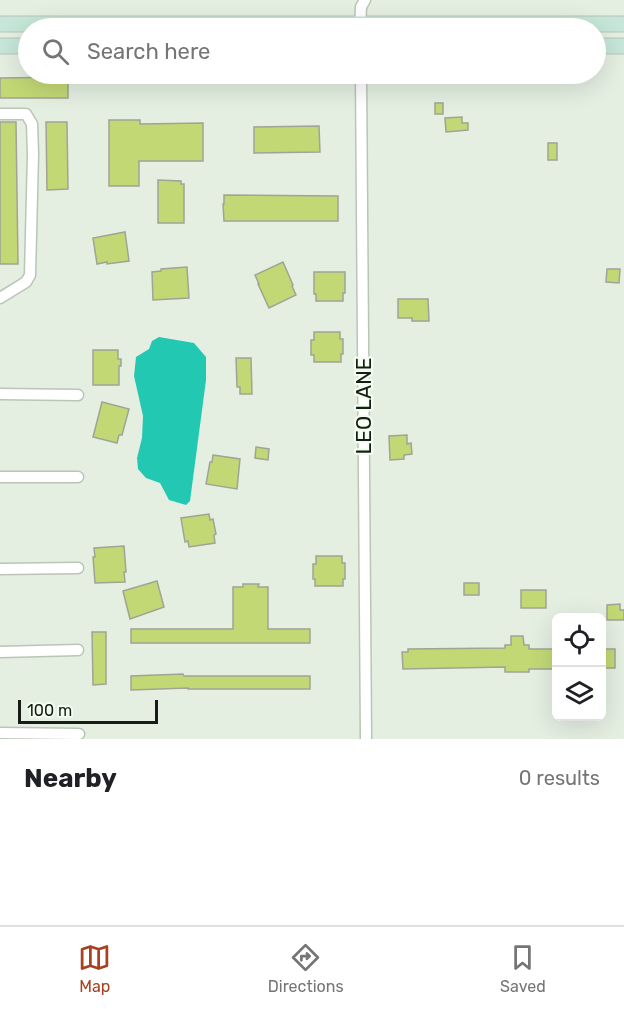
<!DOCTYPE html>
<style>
:root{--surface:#fff;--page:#f2f2f2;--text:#202124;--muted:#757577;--line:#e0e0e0;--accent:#a84021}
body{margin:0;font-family:Rubik,sans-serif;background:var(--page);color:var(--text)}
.controls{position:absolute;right:18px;bottom:18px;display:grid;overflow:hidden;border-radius:9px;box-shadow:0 6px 24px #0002}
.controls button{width:54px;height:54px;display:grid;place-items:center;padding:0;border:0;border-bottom:2px solid var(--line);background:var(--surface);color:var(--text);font:30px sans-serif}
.scale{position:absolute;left:18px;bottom:15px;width:140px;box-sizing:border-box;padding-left:6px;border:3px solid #181c17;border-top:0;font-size:16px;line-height:21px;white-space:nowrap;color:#181c17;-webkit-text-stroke:4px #f1fdef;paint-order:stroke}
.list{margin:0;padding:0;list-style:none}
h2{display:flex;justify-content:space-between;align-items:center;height:78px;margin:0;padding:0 24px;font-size:26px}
h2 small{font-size:20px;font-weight:400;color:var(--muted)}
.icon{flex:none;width:33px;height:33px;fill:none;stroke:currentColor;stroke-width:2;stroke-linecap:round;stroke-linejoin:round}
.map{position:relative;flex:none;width:624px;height:739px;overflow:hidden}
.search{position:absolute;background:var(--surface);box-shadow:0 6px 24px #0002;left:18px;right:18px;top:18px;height:66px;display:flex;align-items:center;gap:15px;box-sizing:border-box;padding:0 21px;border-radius:33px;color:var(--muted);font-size:22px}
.sheet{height:186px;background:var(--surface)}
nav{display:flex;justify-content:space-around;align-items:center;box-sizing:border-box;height:84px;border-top:2px solid var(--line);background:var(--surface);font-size:16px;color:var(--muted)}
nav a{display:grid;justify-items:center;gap:3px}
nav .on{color:var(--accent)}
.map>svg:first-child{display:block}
.water{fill:#23c8b3}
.building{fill:#c2d874;stroke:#a0a495;stroke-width:1.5}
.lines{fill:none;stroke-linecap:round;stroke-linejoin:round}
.street-casing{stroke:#bac5b7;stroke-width:13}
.secondary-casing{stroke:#bac5b7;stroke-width:17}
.street{stroke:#fff;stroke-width:10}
.secondary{stroke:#c5e6d8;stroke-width:15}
.labels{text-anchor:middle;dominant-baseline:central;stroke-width:4.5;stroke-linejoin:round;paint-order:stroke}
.street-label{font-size:21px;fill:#181c17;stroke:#f1fdef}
</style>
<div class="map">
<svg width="624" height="739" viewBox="0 0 624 739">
<rect width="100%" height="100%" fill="#e4efe2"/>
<polygon class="water" points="159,337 194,343 206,357 206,380 190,501 186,505 169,500 160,483 146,478 138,469 137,458 142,438 143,416 134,376 136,357 149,349 152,341"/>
<g class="building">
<polygon points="68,77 68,98 0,98 0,78"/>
<rect x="435" y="103" width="8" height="11"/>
<polygon points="462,117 462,123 468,123 468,130 446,132 445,118"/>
<polygon points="109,120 140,120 140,124 203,123 203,161 139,161 139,186 109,186"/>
<polygon points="0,122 16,122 18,264 0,264"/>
<polygon points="46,122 67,122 68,189 47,190"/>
<polygon points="319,126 320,152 254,153 254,127"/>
<rect x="548" y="143" width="9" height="17"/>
<polygon points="158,180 181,181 181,184 184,184 184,223 158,223"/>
<polygon points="224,195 338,196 338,221 224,221 223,204 224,204"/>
<polygon points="125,232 129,261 107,264 107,262 97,264 93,238"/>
<polygon points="283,262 293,285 292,286 296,295 269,308 258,284 259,284 255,275"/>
<polygon points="187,267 189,298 153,300 152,272 161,271 161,269"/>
<polygon points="607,269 620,269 619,283 606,282"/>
<polygon points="314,272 345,272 345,293 343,293 343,301 316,301 316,294 314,294"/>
<polygon points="398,299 428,299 429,321 412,321 412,318 398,318"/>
<polygon points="314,332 340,332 340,339 343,339 343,354 341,354 341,362 314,362 314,355 311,355 311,340 314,340"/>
<polygon points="93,350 118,350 118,359 121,359 121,366 119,366 119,385 93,385"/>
<polygon points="236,358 251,358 252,394 240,394 240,387 237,387"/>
<polygon points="102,402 129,409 122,435 119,435 117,443 93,437"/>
<polygon points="407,435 407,444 411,443 412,454 404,455 404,459 390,460 389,436"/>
<polygon points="256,447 269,449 268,460 255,458"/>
<polygon points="213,455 240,459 237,489 206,484 210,462 212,462"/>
<polygon points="209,514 210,520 213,519 216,534 214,535 215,543 189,547 188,541 185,542 181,518"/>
<polygon points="124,546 126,572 124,572 125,582 95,583 93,557 95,557 94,548"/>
<polygon points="316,556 342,556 342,563 345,563 345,579 343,579 343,586 315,586 315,579 313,579 313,564 316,564"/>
<polygon points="157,581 164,607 130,619 123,591"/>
<rect x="464" y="583" width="15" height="12"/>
<polygon points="243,584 259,584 258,587 268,587 268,629 310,629 310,643 131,643 131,629 233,629 233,587 243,587"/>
<rect x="521" y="590" width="25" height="18"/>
<polygon points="620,604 620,610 624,610 624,620 607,620 607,605"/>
<polygon points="92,632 106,632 106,684 93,685"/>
<polygon points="511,636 523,636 524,645 529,645 529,649 556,649 556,669 529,669 529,672 505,672 505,667 403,669 402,652 408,652 408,649 505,648 505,645 511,645"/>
<rect x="602" y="649" width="13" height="19"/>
<polygon points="183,674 184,676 310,676 310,689 188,689 188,688 131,690 131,676"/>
</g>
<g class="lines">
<defs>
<g id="street">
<polyline points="360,28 361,7 365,0"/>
<polyline points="361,74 366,739"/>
<polyline points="0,114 26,114 32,124 33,154 30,275 26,282 0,298"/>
<polyline points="0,394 78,395"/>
<polyline points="0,477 78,477"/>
<polyline points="0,569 78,568"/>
<polyline points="0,652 78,650"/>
<polyline points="0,733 79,734"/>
</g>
<g id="secondary">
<polyline points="0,24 624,24"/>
<polyline points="0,46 28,46"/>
<polyline points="596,46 624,46"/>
</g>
</defs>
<use href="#street" class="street-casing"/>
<use href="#secondary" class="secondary-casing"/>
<use href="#street" class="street"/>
<use href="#secondary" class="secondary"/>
</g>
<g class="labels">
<g class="street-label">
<text transform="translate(363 406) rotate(-90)">LEO LANE</text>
</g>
</g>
</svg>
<div class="controls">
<button><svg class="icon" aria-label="locate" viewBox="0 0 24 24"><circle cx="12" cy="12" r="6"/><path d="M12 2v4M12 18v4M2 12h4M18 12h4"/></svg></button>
<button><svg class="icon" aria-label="layers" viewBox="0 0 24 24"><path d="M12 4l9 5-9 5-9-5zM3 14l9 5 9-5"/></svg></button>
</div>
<div class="scale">100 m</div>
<div class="search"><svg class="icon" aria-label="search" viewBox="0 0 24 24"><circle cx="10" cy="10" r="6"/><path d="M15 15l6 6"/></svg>Search here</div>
</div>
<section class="sheet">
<h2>Nearby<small>0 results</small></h2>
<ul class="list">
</ul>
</section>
<nav>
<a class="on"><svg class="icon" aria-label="map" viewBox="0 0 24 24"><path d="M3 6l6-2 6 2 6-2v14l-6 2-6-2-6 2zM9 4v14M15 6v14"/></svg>Map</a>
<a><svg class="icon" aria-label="directions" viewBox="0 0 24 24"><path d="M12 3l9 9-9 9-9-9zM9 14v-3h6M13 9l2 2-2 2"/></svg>Directions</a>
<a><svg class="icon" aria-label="saved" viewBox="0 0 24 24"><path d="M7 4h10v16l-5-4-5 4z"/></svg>Saved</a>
</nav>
